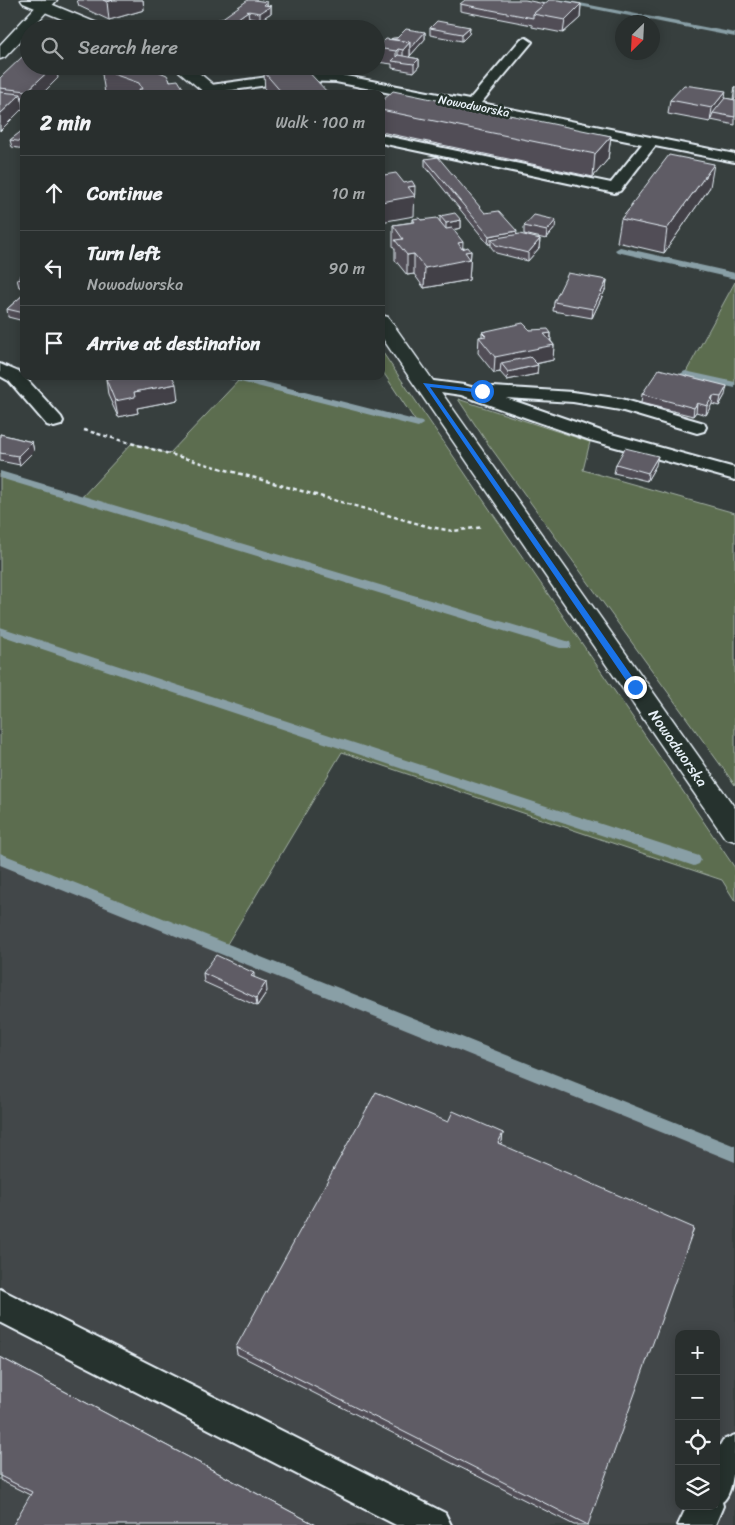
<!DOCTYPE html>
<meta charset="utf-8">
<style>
:root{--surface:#292f2e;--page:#313736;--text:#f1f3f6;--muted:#a5a9aa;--line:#454a4a}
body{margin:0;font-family:Sriracha,sans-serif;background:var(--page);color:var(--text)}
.controls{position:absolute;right:15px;bottom:15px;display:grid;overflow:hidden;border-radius:10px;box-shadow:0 2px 12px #0003}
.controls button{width:45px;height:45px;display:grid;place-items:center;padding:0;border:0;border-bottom:1px solid var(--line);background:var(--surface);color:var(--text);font:25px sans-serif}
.compass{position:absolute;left:615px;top:15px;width:45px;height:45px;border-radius:50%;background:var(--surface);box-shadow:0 2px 12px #0003;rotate:204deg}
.stop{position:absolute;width:15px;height:15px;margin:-11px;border:4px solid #1a73e8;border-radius:50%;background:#fff}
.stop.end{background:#1a73e8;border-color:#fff;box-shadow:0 1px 5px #0008}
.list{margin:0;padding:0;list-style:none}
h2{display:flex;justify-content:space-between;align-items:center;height:65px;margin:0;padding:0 20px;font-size:21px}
h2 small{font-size:16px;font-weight:400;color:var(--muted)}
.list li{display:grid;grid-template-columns:32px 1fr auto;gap:15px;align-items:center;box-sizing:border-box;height:75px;padding:0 20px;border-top:1px solid var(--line)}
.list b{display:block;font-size:19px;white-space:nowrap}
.list p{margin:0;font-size:16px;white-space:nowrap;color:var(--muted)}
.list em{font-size:16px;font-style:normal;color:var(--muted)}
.icon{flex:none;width:28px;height:28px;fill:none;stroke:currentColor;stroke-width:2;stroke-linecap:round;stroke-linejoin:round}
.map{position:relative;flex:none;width:735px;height:1525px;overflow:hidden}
.search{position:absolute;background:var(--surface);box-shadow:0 2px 12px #0003;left:20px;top:20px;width:365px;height:55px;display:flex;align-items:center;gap:12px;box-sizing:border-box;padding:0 18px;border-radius:28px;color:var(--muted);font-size:19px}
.panel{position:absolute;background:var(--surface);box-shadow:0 2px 12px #0003;left:20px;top:90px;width:365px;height:290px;border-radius:10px}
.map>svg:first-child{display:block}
.built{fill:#43474a;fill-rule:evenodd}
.green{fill:#5c6d50;stroke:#a2afa4}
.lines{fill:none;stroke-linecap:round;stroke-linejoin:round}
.stream{fill:#899fa6;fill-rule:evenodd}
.lane-casing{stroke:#e8f1f8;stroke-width:4}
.street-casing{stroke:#e8f1f8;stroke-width:3}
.secondary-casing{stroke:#e8f1f8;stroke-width:3}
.path{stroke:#e8f1f8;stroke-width:2.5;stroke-dasharray:4 3;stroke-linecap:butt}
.lane{fill:#26332d;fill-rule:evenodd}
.street{fill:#26332d;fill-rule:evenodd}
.secondary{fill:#26332d;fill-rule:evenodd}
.wall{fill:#514e57;stroke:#e8f1f8}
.shaded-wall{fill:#424047;stroke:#e8f1f8}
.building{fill:#5e5b65;stroke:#e8f1f8}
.route{fill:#1a73e8}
.labels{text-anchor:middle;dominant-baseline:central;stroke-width:5;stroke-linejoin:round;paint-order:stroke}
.far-street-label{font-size:12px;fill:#e8f1f8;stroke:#26332d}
.street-label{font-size:15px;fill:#e8f1f8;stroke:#26332d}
</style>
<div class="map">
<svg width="735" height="1525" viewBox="0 0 735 1525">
<rect width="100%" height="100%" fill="#373f3e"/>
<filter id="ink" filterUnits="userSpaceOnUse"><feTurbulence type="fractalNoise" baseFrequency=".02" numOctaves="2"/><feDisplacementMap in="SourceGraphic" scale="10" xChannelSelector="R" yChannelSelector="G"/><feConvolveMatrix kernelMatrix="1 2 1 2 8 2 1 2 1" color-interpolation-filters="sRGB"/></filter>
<g filter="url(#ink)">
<path class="built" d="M0 859 735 1154V1525H0ZM679 1334H716V1506H679Z"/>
<g class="green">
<polygon points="735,282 735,385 685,374"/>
<path d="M381 350C498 523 618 694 735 868V901L722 880 342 752 224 949 0 859V474L81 498 132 443 169 454 241 378 418 425 381 369Z"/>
<polygon points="458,399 590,442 583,470 735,513 735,785 486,441"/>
</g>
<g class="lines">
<g class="stream">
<polygon points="549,0 564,0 735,33 735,37"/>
<polygon points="620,247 735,273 735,279 617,252 615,250"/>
<polygon points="685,371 735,382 735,388 681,376 680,374"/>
<polygon points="224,376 242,376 422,422 423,424 418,427 225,378"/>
<polygon points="0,471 570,642 571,645 570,648 560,648 0,478"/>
<polygon points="0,627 699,856 701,860 699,864 694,866 0,635"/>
<polygon points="0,853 735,1146 735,1162 0,865"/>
</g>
<defs>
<g id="lane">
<polygon points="526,38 532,42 481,103 735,154 735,162 655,146 620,191 615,193 381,143 381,135 611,183 642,144 336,82 297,81 211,93 204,89 211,85 297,73 336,74 469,100 521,39"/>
<polygon points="0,364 21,373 61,417 63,421 61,425 54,427 47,425 9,381 0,376"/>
<polygon points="426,380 464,385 485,391 487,388 493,387 573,392 622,399 704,423 706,427 704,431 697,433 620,410 573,402 506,398 604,432 735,468 735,480 590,440 461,395 420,389 417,385 420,381"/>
<polygon points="0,1289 445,1513 451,1525 396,1525 0,1322"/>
<path d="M735 1435C735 1454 735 1494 722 1502L723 1506 715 1525H678L687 1506H716V1452L723 1440Z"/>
</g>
<polygon id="street" points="42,0 57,0 31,29 29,29 29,32 5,57 0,59 0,45"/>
<g id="secondary">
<polygon points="21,0 41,0 104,26 106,29 86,29 23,3"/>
<polygon points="173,66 191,66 224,94 206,94"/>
<polygon points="381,315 388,317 735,808 735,841 725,838 381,336"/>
</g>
</defs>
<use href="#lane" class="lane-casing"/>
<use href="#street" class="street-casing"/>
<use href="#secondary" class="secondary-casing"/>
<polyline class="path" points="84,430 430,527 453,531 483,527"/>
<use href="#lane" class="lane"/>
<use href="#street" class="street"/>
<use href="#secondary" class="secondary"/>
</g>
<g class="wall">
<polygon points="77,0 143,0 144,10 109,20 79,6"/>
<polygon points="267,2 267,5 271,6 271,13 260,20 249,18 221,19"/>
<polygon points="460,4 581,4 580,18 563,33 532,27 532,25 460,11"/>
<polygon points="470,27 469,34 462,41 430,35 430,28"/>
<polygon points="425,32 425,39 409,57 419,59 419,66 414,72 392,68 392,64 377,62 377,48 391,39"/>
<polygon points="101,68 161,72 186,94 107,94 105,93"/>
<polygon points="264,72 329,94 265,94"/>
<polygon points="58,78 42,94 24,94 24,105 22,105 23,108 0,131 0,88"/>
<polygon points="735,86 735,99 733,99"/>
<polygon points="725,98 735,100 735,125 711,120 710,122 668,114 670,100"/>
<polygon points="381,102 611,136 608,159 593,177 381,132"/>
<polygon points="24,130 24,149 12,147 10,140"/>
<polygon points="425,159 485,213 517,235 540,239 539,248 528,261 496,253 491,247 491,244 488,244 425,166"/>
<polygon points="710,187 664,253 617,242 621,219 631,207 631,205"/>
<polygon points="440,216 461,220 461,228 453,230 463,248 471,251 469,280 424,288 414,274 407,275 395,260 395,249 393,246 393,225 413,222 413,219 440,222"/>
<polygon points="524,226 555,228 546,239 524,234"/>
<polygon points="24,273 24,288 19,287 17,279"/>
<polygon points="607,280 606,288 592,318 553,311 554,302"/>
<polygon points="24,294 24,321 8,317 7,309"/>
<polygon points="530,330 551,333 551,341 554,345 553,360 536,364 537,374 507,380 500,372 494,373 478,353 479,337 482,337 482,332"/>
<polygon points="106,379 178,400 137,408 138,413 118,417 108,395"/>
<polygon points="642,394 725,395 719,406 712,404 706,415 696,412 693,416 641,403"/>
<polygon points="0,434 32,442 34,451 20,465 0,461"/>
<polygon points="616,464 656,465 647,481 614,473"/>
<polygon points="203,973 254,973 254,977 267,991 257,1006 204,982"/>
<polygon points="448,1122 503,1133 502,1141 500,1144 588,1525 574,1525 237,1354 236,1347"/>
<polygon points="0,1357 316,1525 30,1495 0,1480"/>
</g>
<g class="shaded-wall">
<polygon points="113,0 143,0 144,10 109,20 107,2"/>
<polygon points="267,2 267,8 271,6 271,13 260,20 260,13 264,5"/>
<polygon points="581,4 580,18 563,33 565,20"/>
<polygon points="248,11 249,18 233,29 231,23"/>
<polygon points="470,27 469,34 462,41 462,34"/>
<polygon points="425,32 425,39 410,56 410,49"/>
<polygon points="410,42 410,56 403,63 403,50"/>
<polygon points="398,49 398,62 396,61 396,51"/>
<polygon points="419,59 419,66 414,72 414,64"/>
<polygon points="54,66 56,66 58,78 42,94 28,94 27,91"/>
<polygon points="160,68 163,93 155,70"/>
<polygon points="726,91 724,105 713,113 711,120 710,122 712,108"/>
<polygon points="21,94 23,108 0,131 0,114"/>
<polygon points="611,136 608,159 593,177 595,154"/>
<polygon points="714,164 710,187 664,253 667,229"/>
<polygon points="415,186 414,216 381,222 381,202 408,187"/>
<polygon points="461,220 461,228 446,231 446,223"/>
<polygon points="556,220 555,228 546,239 547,231"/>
<polygon points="517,231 516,239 491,239 491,244 488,244 489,236"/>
<polygon points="540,239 539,248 528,261 528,253"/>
<polygon points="463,242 462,260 465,252 471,251 469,280 424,288 425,268 458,243"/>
<polygon points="414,254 414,274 407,275 407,255"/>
<polygon points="607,280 606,288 592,318 593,309"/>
<polygon points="551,333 550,346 554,345 553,360 507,370 501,363 500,372 494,373 495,357 544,334"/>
<polygon points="538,365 537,374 507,380 508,372"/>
<polygon points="176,384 178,400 137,408 138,413 118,417 115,401 134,392"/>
<polygon points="727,386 725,395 719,406 721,397"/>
<polygon points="713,396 712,404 706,415 707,406"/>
<polygon points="697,403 696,412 693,416 694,408"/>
<polygon points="32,442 34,451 20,465 18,456"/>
<polygon points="658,456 656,465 647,481 648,473"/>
<polygon points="266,982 267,991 257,1006 256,998"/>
<polygon points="503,1133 502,1141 497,1151 498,1143"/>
</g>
<g class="building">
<polygon points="103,0 113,0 107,2"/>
<polygon points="248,0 255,0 267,2 264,5 271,6 260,13 248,11 231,23 221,19"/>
<polygon points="465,0 525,0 545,4 533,14 533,18 460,4"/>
<polygon points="549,0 558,0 581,4 565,20 533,14"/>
<polygon points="219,19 249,29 202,29"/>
<polygon points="437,21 470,27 462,34 430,28"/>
<polygon points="406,29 425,32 410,49 410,42 391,39 393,38 397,38"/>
<polygon points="386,39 410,42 403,50 398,49 396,51 377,48"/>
<polygon points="398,55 419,59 414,64 392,61"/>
<polygon points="22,57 29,58 29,66 54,66 27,91 0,88 0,78"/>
<polygon points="105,66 157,66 160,68 155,70 167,75 170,81 178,80 186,93 141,94 139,89 142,89 139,83 113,74 115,73 101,68"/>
<polygon points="304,67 329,94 283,94 264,72"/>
<polygon points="684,85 726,91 712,108 670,100"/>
<polygon points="393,91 611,136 595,154 381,110 381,102"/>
<polygon points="0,92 21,94 0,114"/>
<polygon points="725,98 735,100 735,117 713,113"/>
<polygon points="23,130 24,130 24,142 10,140"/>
<polygon points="669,155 714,164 667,229 621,219 633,205 631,205"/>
<polygon points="438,157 485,213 499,211 517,231 489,236 425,159"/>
<polygon points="381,172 384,175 396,173 404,183 412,181 415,186 408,187 415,196 381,202"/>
<polygon points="455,213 461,220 446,223 440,216"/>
<polygon points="534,215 556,220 547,231 524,226"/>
<polygon points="419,218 421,220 437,218 446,229 452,228 463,242 458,243 462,249 468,247 471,251 465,252 470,259 425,268 414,254 407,255 395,240 403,239 393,225 415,222 413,219"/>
<polygon points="520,234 540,239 528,253 496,245 491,239"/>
<polygon points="24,273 24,280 17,279"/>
<polygon points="568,273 607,280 593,309 554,302"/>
<polygon points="24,294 24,313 7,309"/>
<polygon points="523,323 530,330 548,329 551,333 544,334 554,345 495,357 479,337 486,336 482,332"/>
<polygon points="530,357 538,365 508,372 501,363"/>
<polygon points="659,369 727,386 721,397 713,396 707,406 697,403 694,408 642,394"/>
<polygon points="120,376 172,376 176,384 134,392 135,397 115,401 106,379"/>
<polygon points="0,434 32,442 18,456 0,453"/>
<polygon points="625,448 658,456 648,473 616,464"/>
<polygon points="216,955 254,973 251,976 266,982 256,998 203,973"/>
<polygon points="376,1092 448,1122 453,1111 503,1133 498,1143 694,1228 588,1525 236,1347"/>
<polygon points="0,1357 316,1525 13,1525 32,1492 0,1476"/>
</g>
</g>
<polygon class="route" points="423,383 484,390 482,393 430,387 638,685 638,689 632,689"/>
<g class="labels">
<g class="far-street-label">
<text transform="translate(474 106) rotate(11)">Nowodworska</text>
</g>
<g class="street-label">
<text transform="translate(678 748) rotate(55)">Nowodworska</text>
</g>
</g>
</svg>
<div class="controls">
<button>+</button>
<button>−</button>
<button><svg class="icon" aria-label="locate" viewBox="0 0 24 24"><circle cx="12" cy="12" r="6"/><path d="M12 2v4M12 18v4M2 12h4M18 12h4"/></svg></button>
<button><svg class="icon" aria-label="layers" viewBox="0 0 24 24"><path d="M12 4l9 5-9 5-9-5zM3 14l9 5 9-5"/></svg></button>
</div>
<svg class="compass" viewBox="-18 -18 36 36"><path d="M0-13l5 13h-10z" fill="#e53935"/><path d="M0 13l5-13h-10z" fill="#a5a9aa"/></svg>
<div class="stop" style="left:482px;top:391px"></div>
<div class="stop end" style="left:635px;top:687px"></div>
<div class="search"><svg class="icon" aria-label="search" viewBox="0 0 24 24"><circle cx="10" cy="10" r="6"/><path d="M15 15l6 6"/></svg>Search here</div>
<section class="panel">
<h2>2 min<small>Walk · 100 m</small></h2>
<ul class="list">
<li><svg class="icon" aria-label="ahead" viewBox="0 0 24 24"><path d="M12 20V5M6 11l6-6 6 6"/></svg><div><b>Continue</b></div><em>10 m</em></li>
<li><svg class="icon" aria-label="left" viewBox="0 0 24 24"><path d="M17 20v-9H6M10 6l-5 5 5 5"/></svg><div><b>Turn left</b><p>Nowodworska</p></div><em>90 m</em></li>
<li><svg class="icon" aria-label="arrive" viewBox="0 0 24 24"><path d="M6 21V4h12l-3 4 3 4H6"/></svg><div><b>Arrive at destination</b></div></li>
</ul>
</section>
</div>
